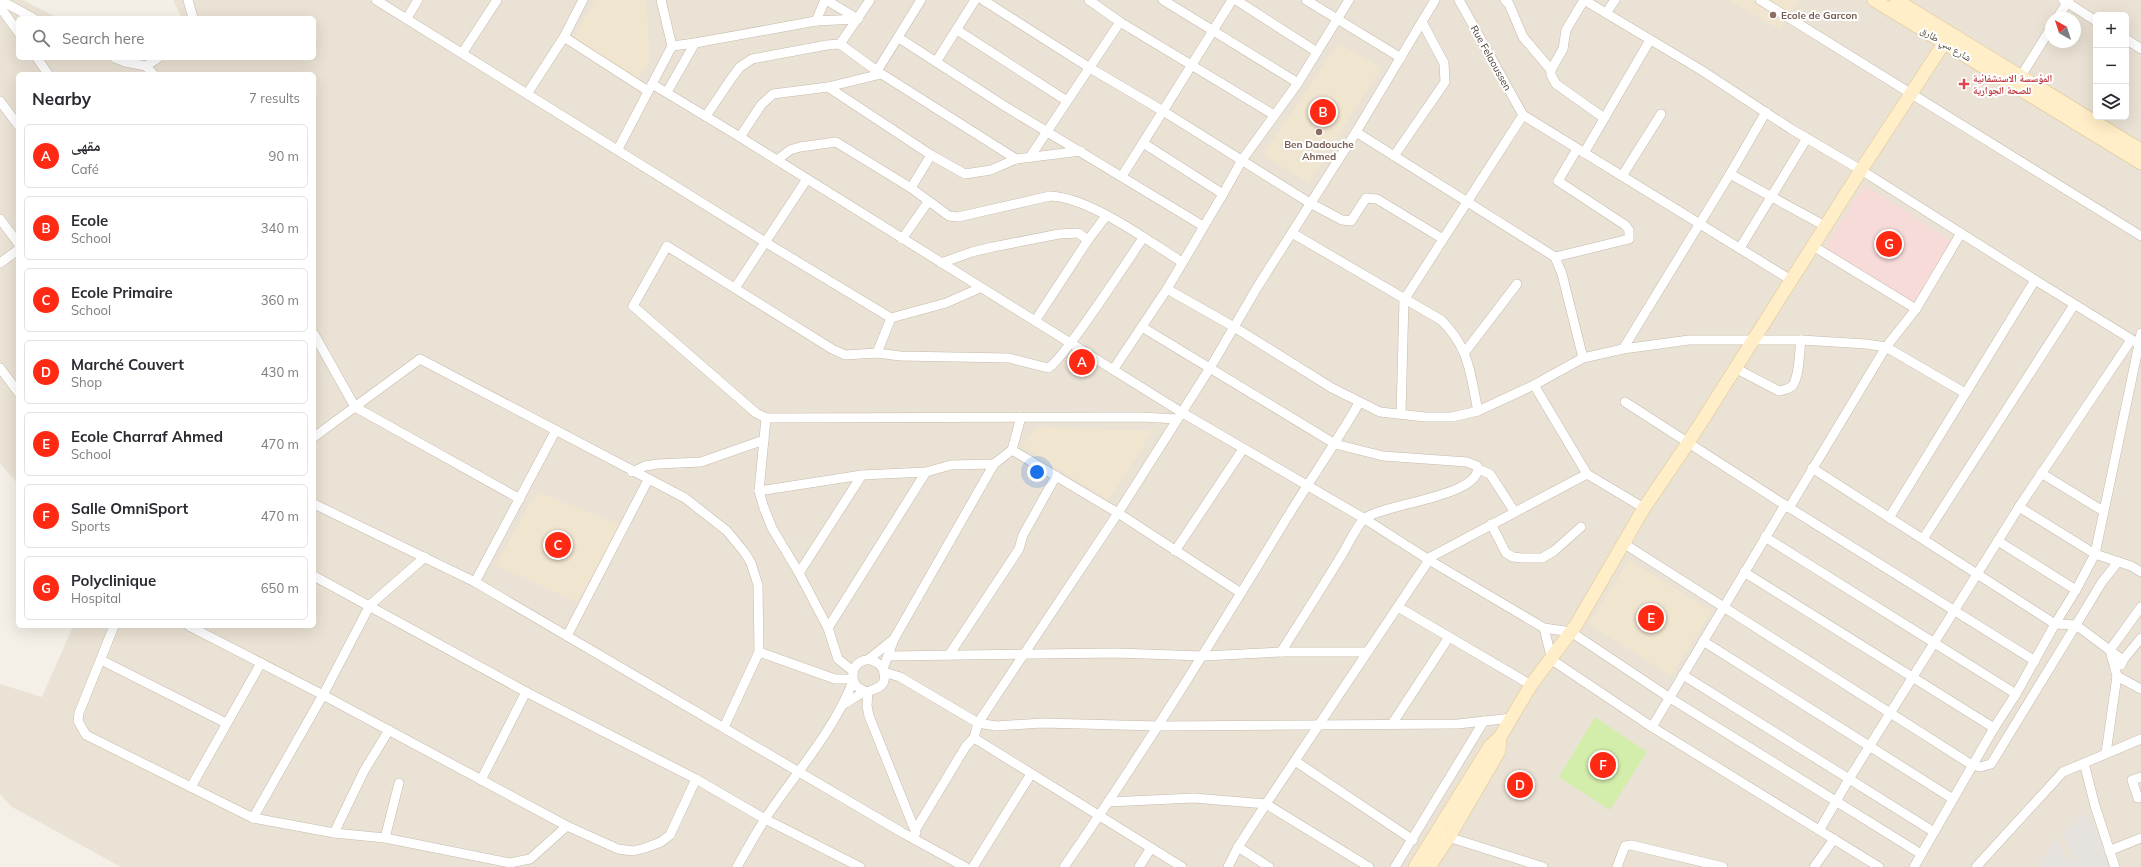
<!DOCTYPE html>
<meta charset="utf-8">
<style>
:root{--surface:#fff;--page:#f7f7f7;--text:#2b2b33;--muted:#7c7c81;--line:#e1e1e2;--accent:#ff2914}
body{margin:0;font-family:Mulish,"Noto Naskh Arabic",sans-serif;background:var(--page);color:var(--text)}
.controls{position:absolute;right:12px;top:12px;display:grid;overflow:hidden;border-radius:6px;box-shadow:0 4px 16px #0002}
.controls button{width:36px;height:36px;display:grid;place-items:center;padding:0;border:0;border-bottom:1px solid var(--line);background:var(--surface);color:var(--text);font:20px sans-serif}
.compass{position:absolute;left:2045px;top:12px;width:36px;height:36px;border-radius:50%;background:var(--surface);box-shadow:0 4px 16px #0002;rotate:321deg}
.you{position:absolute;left:1037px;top:472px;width:14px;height:14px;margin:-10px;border:3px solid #fff;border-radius:50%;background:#1a73e8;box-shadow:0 0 0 6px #1a73e833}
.badge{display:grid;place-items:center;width:26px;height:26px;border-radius:50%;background:var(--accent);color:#fff;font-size:13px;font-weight:700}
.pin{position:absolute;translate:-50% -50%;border:2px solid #fff;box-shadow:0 1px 4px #0006}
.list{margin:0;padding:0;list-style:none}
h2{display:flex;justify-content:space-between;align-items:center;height:52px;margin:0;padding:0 16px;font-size:17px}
h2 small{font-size:13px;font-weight:400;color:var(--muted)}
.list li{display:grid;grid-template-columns:26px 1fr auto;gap:12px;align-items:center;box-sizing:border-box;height:64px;margin:0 8px 8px;padding:0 8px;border:1px solid var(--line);border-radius:6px}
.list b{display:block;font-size:15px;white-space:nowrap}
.list p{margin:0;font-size:13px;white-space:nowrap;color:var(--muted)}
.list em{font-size:13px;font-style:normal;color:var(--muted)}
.icon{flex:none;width:22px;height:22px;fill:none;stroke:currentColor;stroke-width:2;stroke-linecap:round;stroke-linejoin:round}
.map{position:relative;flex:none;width:2141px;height:867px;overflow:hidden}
.search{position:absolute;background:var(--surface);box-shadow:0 4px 16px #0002;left:16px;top:16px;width:300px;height:44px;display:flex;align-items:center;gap:10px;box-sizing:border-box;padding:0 14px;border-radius:6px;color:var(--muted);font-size:15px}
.panel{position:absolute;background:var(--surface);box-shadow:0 4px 16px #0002;left:16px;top:72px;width:300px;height:556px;border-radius:6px}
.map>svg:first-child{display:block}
.residential{fill:#eae2d4;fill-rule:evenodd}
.education{fill:#f0e5cf}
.medical{fill:#f7dbd9}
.green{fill:#d3edab}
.parking{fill:#e6e3df}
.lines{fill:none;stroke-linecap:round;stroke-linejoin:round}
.street-casing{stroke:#c5baab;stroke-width:10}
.secondary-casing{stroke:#ddc594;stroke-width:14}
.street{stroke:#fff;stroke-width:9}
.secondary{stroke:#ffeec7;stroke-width:13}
.education-dot{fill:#8d6e63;stroke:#fff;stroke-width:1.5}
.health-dot{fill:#e0444e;stroke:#fff;stroke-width:1.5}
.labels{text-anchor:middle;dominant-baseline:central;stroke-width:4;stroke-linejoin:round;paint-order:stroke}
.education-label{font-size:10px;font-weight:bold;fill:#785e54;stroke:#fff;text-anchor:start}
.street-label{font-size:10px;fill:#494035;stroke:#fff}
.health-label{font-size:10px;font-weight:bold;fill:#be3a42;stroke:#fff;text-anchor:start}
</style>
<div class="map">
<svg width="2141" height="867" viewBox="0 0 2141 867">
<rect width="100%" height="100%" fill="#f5f0e7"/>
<path class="residential" d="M0 0H23L58 18H18V58H314V18H182L173 0H2141V867H121L12 807 0 794V684L42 697 73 626H314V74H18V484L0 463ZM2096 15H2126V117H2096ZM2051 18H2075V42H2051Z"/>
<g class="education">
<polygon points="595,0 646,0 650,60 636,80 573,39"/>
<polygon points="1729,0 1799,0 1781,30"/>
<polygon points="1338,43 1381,68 1309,183 1263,155"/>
<polygon points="1037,427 1153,431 1108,500 1022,446"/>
<polygon points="537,492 621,525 577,602 495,565"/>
<polygon points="1629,560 1712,611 1671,676 1589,624"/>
</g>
<polygon class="medical" points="1864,185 1952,241 1913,303 1825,247"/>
<polygon class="green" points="1595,717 1647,752 1610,810 1559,777"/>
<polygon class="parking" points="2088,812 2110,867 2036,867 2058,837 2066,860 2073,858 2062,833"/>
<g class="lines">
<defs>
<g id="street">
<polyline points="0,0 33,18"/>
<polyline points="188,0 193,18"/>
<polyline points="376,0 765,242 891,318 946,303 980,288"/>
<polyline points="826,0 858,19"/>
<polyline points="983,0 1090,68 1163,111 1232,0"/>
<polyline points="1163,0 1298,83"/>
<polyline points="1236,0 1317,52"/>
<polyline points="1306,0 1401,58"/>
<polyline points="1459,0 1523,115 1791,280"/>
<polyline points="1505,0 1509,4 1523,37 1551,70"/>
<polyline points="1584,0 1701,70 1791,129 1861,170 2035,280"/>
<polyline points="1584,0 1566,30 1563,49 1551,70 1551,75 1556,84 1604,118"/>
<polyline points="1760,0 2141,236"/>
<polyline points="2063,0 2096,21"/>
<polyline points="0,7 18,32"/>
<polyline points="1606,13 1615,0"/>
<polyline points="407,18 418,0"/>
<polyline points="2057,18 2069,0"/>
<polyline points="816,21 825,0"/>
<polyline points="1120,22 1274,115"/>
<polyline points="957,30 1067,101"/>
<polyline points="564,37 648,91"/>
<polyline points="899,38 1006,107 1203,226"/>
<polyline points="2126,39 2141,49"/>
<polyline points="840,44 877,71 1016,159"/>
<polyline points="672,46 695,43"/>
<polyline points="463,52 497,0"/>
<polyline points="37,58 48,74"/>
<polyline points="115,58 125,62 146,66 158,58"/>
<polyline points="936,62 975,0"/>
<polyline points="146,66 153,74"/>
<polyline points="877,71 921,0"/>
<polyline points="2018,81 2051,28"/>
<polyline points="652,84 740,137 1181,412 1365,519 1429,560 1544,628 1571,632 1670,698 1921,854"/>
<polyline points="828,87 931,155 965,174 991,170 1016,159 1081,151"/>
<polyline points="667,92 695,43 816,21 858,19"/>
<polyline points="527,94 564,37 583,0"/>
<polyline points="0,101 18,125"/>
<polyline points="706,116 731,79 740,67 752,59 827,45 840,44 870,0"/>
<polyline points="1356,132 1555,257 1562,274 1583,358"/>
<polyline points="740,137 761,105 773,94 828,87 881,74"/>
<polyline points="1143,143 1223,194"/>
<polyline points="618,149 672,46 661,0"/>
<polyline points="1584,153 1650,40"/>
<polyline points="1394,156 1445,82 1444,63 1422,22"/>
<polyline points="1030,157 1120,22 1089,0"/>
<path d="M777 160 790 150 800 147 836 142 911 188 949 216 958 217 1050 196C1089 197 1148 241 1182 262"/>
<polyline points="1730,174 1766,112"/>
<polyline points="1122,176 1163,111 1310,203 1342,220 1351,221 1366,198 1377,199 1443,239"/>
<polyline points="1622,176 1661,114"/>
<polyline points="911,188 931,155"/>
<polyline points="0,219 18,243"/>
<path d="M1292 233 1441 320C1470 348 1470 374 1478 411"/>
<path d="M1143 238C1130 257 1062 362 1048 368L1009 358 900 356 877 353 845 355 832 349 667 246 633 306 756 413 766 418 1141 417 1177 419"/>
<polyline points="902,239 928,202"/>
<polyline points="1813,246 1916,309"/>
<polyline points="1740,248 1807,138"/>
<polyline points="1555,257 1629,239 1629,230 1625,225 1558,181 1577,149"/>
<polyline points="0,263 18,250"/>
<polyline points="941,263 972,252 993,247 1059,234 1078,233 1088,240"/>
<polyline points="735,288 807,179"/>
<polyline points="1167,289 1234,327 1332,388 1380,412 1425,417 1452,417 1478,411 1534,385 1583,358 1623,349 1689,340 1801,340 1866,344 1886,347 1965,393"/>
<polyline points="1035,321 1088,240 1106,216"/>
<path d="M1142 327 1335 444 1383 456 1467 462 1477 466C1485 496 1381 504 1364 519 1356 527 1349 543 1343 553 1323 586 1302 619 1281 652"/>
<polyline points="314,334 355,407 520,499"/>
<polyline points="1623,349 1730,174 1825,226"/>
<polyline points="1465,352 1517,284"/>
<polyline points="877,353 891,318"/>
<polyline points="0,368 18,392"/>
<path d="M1735 368 1779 391C1783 390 1790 389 1793 385 1800 373 1799 353 1801 340"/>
<polyline points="1113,370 1167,289 1223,194 1242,160 1298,83 1349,0"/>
<polyline points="1534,385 1587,474 1644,508"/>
<polyline points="1625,402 1785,505 2035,661"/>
<polyline points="1401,414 1404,300 1523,115"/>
<polyline points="766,418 759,491 764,508 772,528 799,573 828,628 838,659 853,671"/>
<polyline points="314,437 420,359 685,498 727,531 745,553 751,563 758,585 759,652 724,727"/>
<polyline points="1012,450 1118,513 1241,593"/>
<polyline points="1478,469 1490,474 1514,511"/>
<polyline points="632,472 645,466 658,464 701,462 764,440"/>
<polyline points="2041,473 2103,511"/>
<polyline points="759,491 862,475 926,472 951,465 994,464"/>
<polyline points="314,504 475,582 903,833 965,867"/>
<polyline points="2019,507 2095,554 2131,566 2141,572"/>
<polyline points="1789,508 1886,347 1916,309 1961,233"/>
<polyline points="1889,518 2035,280 2139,344 2141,333"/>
<polyline points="1491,524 1506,553 1513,557 1522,558 1542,558 1554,551 1581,527"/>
<polyline points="1765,537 2016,694"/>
<polyline points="1923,539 2074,305"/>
<polyline points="1998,541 2076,590"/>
<polyline points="1623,543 1972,765 1980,767 1991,764 2076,625 2055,624 1812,468"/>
<polyline points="1175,551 1243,449"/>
<polyline points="1427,559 1587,474"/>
<polyline points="2118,562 2102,582 2076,625 2123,660"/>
<polyline points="1744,572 1994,728"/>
<polyline points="799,573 862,475"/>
<polyline points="314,576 526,692 696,779 765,819 860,867"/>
<polyline points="475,582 556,430"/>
<polyline points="1398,607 1531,685"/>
<polyline points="114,626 79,713 78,721 86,735 253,818 334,833 385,838 510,863 530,859 567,826"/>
<polyline points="189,626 323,695 567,826 618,849 633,851 645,848 661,842 670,835 696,779"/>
<polyline points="828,628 926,472"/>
<polyline points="1544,628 1552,660 1652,727 1879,867"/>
<polyline points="567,636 648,480"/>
<polyline points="1703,641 1953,799"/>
<polyline points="759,652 835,679 852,679"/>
<polyline points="949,655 1019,549 1023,535 1056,476"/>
<polyline points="888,656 1116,653 1204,656 1281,652 1367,652"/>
<polyline points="869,659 894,639"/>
<polyline points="101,660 226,723"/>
<polyline points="2121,665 2123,660 2141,638"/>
<polyline points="883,669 894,639 994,464 1012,450 1021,417"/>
<polyline points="884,672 900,677 978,723 996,726 1042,723 1158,726 1458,724 1512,718"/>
<polyline points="1683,675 1934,832"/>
<polyline points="2117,676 2110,650 2141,607"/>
<polyline points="868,692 867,706 869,716 916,833"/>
<path d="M844 704C851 700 857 695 864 693 876 688 889 688 883 669 870 649 844 665 856 686L866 692"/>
<polyline points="1392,724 1449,637"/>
<polyline points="1652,727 1785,505"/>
<polyline points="974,738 978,723 1118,513 1210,368 1258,286 1356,132 1435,0"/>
<polyline points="2106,753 2117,676 2141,689"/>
<polyline points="1295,761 1413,840"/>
<polyline points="2084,763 2095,806 2115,867"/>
<polyline points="2141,777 2132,780 2138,798 2141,797"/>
<polyline points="481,780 526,692"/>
<polyline points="191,787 261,663"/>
<polyline points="1108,802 1194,798 1266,804 1369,867"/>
<polyline points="253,818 323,695 370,605 425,557"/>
<polyline points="916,829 966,746 974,738 1182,867"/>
<polyline points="1820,829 1849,779 2019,507 2131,340"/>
<polyline points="334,833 364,771 389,730"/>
<polyline points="1445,836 1543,867"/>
<polyline points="385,838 399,783"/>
<polyline points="1238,847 1269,867"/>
<polyline points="2109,851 2141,838"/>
<path d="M737 867C746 851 755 835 765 819 795 773 833 733 853 681"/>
<polyline points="973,867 1031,774"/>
<path d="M1064 867C1141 756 1212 641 1282 526 1307 484 1335 445 1359 403"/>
<polyline points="1139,867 1151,848"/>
<polyline points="1228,867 1238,847 1266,804 1429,560"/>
<polyline points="1395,867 1484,721"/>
<polyline points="1617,867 1625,846 1631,845 1723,867"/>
<polyline points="1814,867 1834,839"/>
<polyline points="1914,867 1994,728 2016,694 2055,624 2076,590 2095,554 2139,344 2141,345"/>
<polyline points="1976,867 2063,772 2141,739"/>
</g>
<g id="secondary">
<polyline points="1874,0 2141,163"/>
<polyline points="1896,0 2141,150"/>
<polyline points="1415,867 1490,746 1500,737 1531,685 1576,625 1644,508 1688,443 1861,170 1950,34"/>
<polyline points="1429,867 1449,837 1499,751 1500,737"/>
</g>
</defs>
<use href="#street" class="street-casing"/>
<use href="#secondary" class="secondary-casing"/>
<use href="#street" class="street"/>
<use href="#secondary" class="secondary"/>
</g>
<g class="education-dot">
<circle cx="1773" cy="15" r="4"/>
<circle cx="1319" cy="132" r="4"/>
</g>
<path class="health-dot" d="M1962 78h4v4h4v4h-4v4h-4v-4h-4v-4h4z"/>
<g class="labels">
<g class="education-label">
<text x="1781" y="15">Ecole de Garcon</text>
<text x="1319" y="144" text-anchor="middle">Ben Dadouche<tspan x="1319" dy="12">Ahmed</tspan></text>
</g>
<g class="street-label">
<text transform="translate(1946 44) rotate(31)">شارع سي طارق</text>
<text transform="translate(1491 58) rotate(61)">Rue Felaoussen</text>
</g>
<g class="health-label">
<text x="1973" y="78">المؤسسة الاستشفائية<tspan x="1973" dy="12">للصحة الجوارية</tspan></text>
</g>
</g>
</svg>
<div class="controls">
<button>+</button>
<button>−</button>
<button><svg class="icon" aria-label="layers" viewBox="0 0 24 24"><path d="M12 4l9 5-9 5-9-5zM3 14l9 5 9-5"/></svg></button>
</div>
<svg class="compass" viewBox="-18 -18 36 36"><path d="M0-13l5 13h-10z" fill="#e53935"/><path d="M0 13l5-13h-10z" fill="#7c7c81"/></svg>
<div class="you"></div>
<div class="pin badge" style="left:1082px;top:362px">A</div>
<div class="pin badge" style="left:1323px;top:112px">B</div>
<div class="pin badge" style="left:558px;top:545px">C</div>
<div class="pin badge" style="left:1520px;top:785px">D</div>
<div class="pin badge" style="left:1651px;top:618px">E</div>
<div class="pin badge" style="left:1603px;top:765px">F</div>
<div class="pin badge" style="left:1889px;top:244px">G</div>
<div class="search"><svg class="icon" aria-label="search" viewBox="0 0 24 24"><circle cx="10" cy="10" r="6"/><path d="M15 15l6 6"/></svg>Search here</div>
<section class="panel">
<h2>Nearby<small>7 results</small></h2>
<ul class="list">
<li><span class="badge">A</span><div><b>مقهى</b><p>Café</p></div><em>90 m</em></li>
<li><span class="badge">B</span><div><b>Ecole</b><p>School</p></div><em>340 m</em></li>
<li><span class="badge">C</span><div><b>Ecole Primaire</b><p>School</p></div><em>360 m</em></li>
<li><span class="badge">D</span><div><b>Marché Couvert</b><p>Shop</p></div><em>430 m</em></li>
<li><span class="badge">E</span><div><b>Ecole Charraf Ahmed</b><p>School</p></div><em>470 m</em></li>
<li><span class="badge">F</span><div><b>Salle OmniSport</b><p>Sports</p></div><em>470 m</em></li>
<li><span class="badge">G</span><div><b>Polyclinique</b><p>Hospital</p></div><em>650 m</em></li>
</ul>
</section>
</div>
